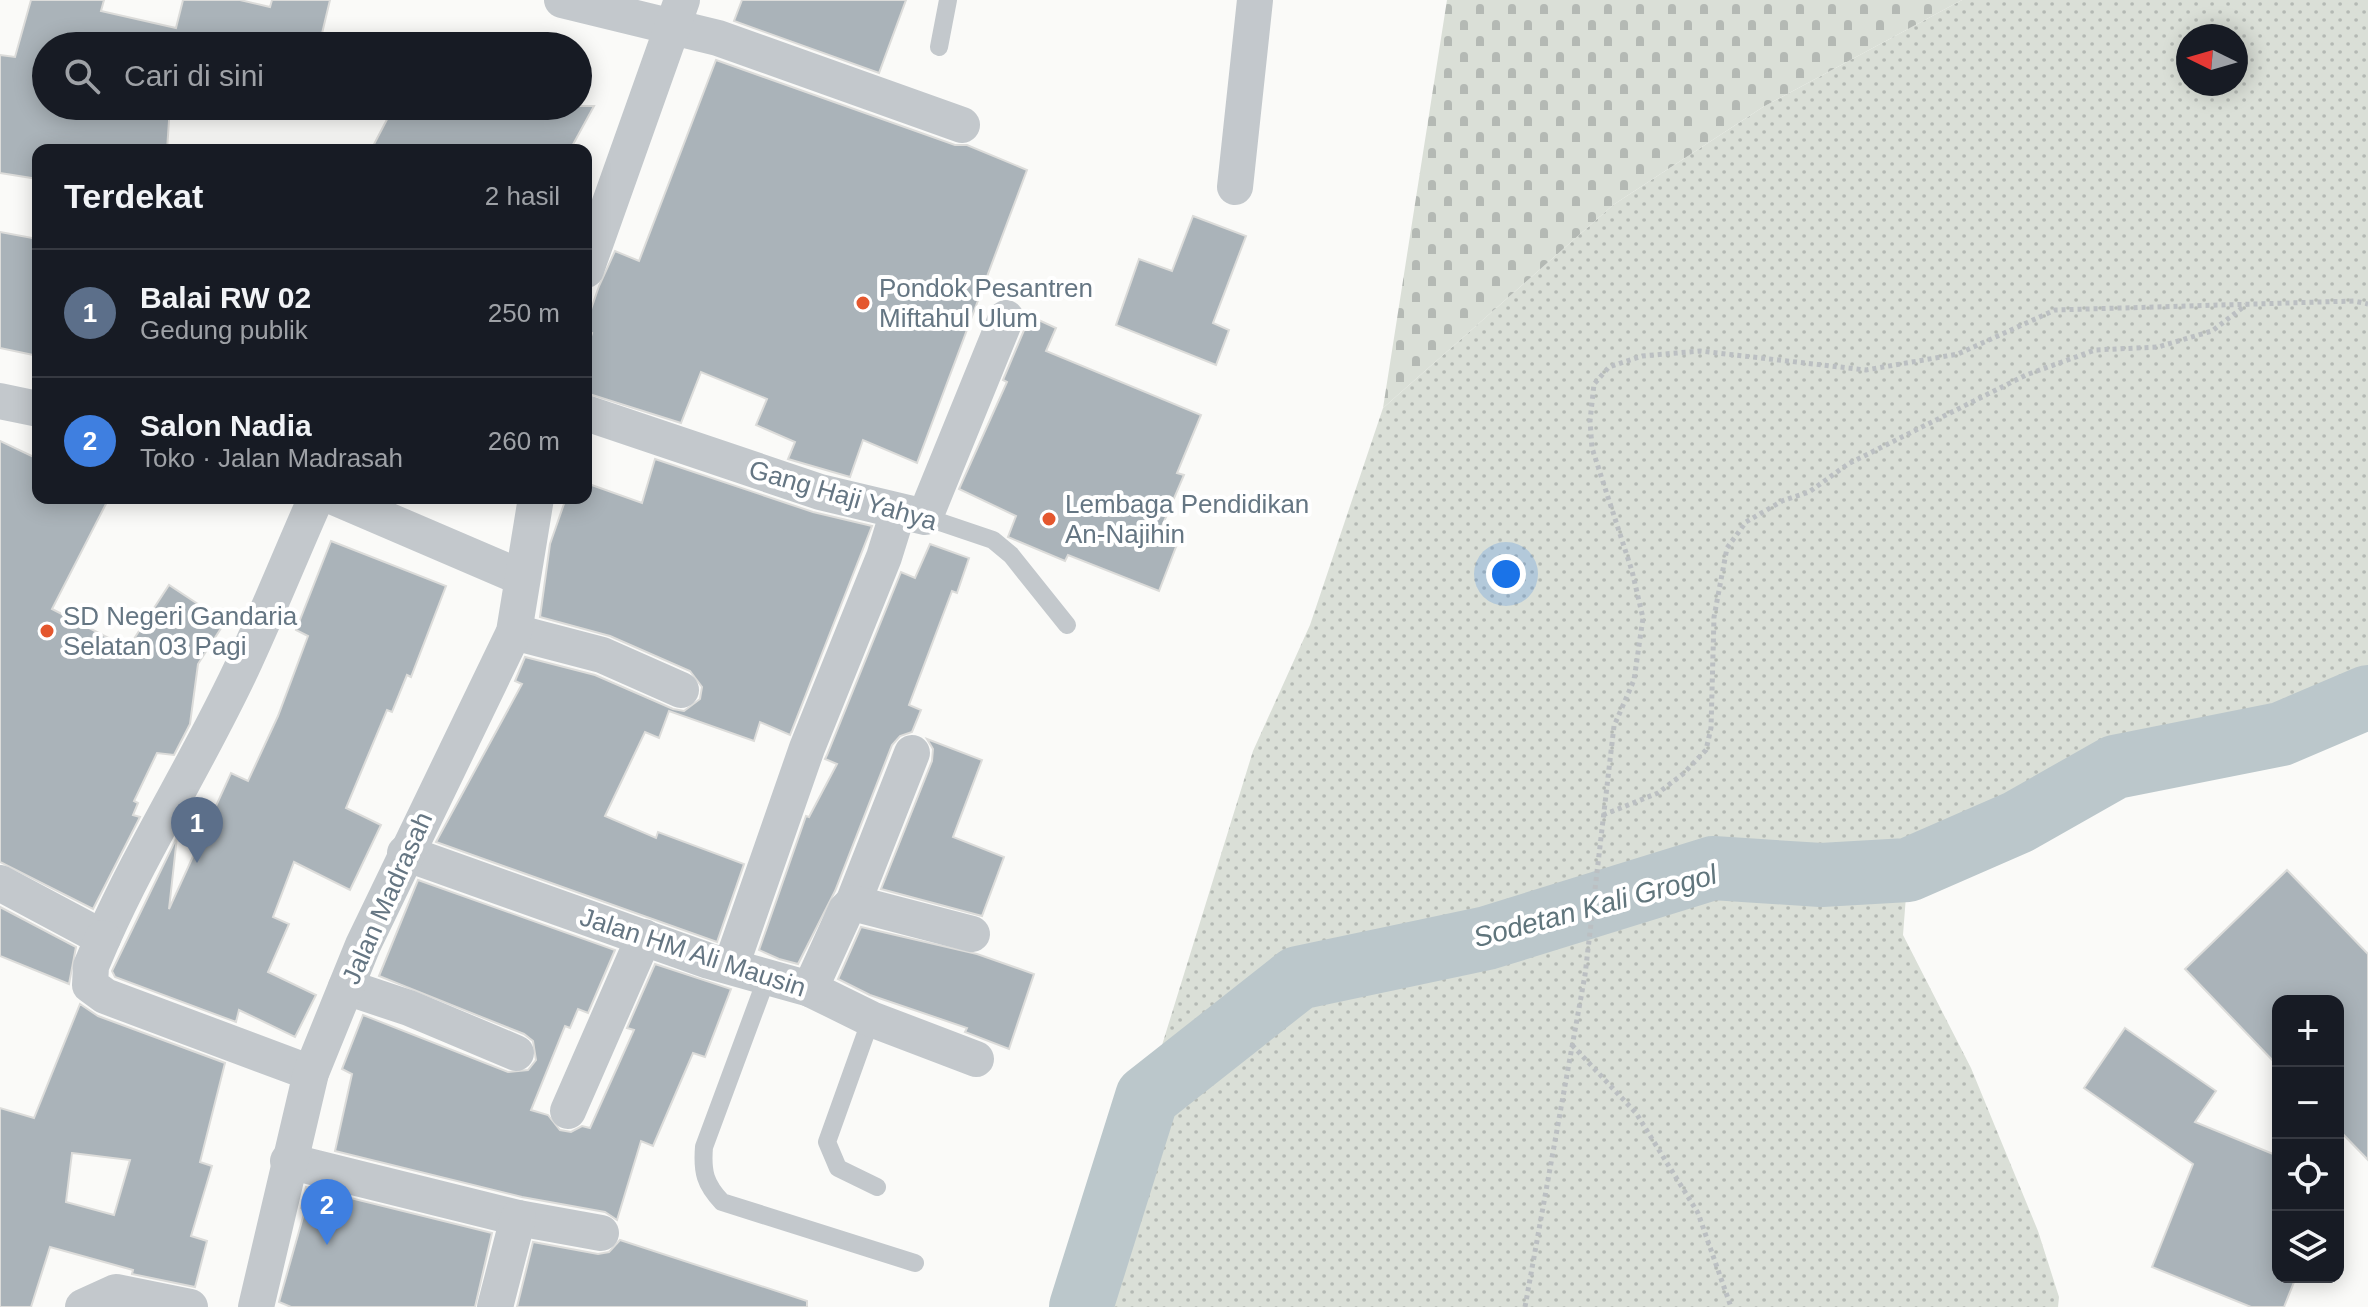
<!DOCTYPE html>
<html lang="id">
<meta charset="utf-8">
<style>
:root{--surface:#171b24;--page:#242831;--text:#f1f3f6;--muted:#9ea1a6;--line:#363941;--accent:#e4572e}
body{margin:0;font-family:Arial,sans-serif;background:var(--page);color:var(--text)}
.controls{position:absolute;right:24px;bottom:24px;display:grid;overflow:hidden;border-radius:16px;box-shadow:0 4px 20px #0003}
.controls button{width:72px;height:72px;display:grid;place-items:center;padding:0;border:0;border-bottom:2px solid var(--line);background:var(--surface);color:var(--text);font:40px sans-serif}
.compass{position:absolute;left:2176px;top:24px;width:72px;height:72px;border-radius:50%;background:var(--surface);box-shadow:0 4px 20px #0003;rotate:275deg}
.you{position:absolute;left:1506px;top:574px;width:28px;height:28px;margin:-20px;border:6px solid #fff;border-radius:50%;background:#1a73e8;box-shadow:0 0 0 12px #1a73e833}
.badge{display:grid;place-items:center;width:52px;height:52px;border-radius:50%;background:var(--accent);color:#fff;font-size:26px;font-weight:700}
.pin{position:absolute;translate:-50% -66px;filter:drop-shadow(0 2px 4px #0008)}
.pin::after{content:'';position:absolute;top:42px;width:28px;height:24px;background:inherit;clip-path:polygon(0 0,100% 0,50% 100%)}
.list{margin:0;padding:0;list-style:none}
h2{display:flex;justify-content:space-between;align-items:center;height:104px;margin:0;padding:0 32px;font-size:34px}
h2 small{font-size:26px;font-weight:400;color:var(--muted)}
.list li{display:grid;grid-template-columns:52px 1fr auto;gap:24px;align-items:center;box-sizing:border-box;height:128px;padding:0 32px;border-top:2px solid var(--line)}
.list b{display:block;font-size:30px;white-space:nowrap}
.list p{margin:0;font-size:26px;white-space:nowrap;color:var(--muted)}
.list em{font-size:26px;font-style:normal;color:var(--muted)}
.icon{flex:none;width:44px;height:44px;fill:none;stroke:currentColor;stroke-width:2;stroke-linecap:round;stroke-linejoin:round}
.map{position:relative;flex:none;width:2368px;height:1307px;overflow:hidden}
.search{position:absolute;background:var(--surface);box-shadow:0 4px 20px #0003;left:32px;top:32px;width:560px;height:88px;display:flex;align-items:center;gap:20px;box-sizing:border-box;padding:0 28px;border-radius:44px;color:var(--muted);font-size:30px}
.panel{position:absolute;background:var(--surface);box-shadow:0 4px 20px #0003;left:32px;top:144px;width:560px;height:360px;border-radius:16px}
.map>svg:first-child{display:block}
.grass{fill:url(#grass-dots);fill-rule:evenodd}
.cemetery{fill:url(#cemetery-stones)}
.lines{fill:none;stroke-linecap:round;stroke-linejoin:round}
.river{stroke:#bbc7cb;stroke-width:64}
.building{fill:#aab3b9;stroke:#dcdcda;stroke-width:2;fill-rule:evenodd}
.path{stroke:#bbbfc2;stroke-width:5;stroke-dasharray:4 4;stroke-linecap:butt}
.service{stroke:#c3c8cc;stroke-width:18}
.minor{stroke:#c3c8cc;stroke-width:36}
.poi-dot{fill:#e4572e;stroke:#fff;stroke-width:3}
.labels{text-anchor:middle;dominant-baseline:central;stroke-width:8;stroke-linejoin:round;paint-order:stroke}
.poi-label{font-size:26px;fill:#657683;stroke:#fff;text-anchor:start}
.street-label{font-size:26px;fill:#657683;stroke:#fff}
.water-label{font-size:28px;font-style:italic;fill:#60757c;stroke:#fff}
</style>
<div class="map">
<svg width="2368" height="1307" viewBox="0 0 2368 1307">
<defs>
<pattern id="grass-dots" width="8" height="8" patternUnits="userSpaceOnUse" patternTransform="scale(2)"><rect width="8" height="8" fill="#dadfd7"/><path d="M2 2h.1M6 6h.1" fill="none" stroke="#b4b9b4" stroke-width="1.8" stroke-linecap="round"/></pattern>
<pattern id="cemetery-stones" width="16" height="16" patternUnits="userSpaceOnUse" patternTransform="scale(2)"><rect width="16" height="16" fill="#dadfd7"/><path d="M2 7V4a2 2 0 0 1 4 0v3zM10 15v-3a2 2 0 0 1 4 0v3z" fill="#b4b9b4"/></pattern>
</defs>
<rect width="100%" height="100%" fill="#fafaf8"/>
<path class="grass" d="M1962 0H2368V697L2281 734 2115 767 2018 822 1908 870 1903 935 1971 1068 2038 1231 2059 1297 2058 1307H1081L1253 751 1310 625 1383 408 1613 205 1763 107ZM2188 36H2236V84H2188Z"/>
<polygon class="cemetery" points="1447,0 1962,0 1763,107 1613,205 1383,408"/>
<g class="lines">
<polyline class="river" points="1081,1307 1147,1097 1298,978 1487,938 1713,868 1821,875 1908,870 2018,822 2115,767 2281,734 2368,697"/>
</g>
<g class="building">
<polygon points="31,0 104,0 101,11 176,28 183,0 240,0 270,7 272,0 330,0 319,46 46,46 46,106 170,106 167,150 38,150 38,179 0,173 0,55 15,57"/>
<polygon points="742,0 906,0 879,73 734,21"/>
<polygon points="716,60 955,145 967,145 1027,170 917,463 863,440 850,477 788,459 795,442 756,425 767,399 701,372 681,423 586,393 586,353 592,333 586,330 586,324 599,286 615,251 639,261"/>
<polygon points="394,106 594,106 570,150 371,150"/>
<polygon points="1193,216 1246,236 1213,323 1229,330 1216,365 1116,325 1139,259 1172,271"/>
<polygon points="0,232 38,239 38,356 0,348"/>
<polygon points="1030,316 1056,328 1046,351 1201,415 1177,473 1184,475 1160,531 1179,539 1159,591 1068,555 1065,561 1008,537 1016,516 959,489 1007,382 1003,380"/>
<polygon points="0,441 38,459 38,498 109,498 52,609 128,648 169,585 225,622 198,664 190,724 174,755 157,753 134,801 138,803 133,815 140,817 93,909 0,862"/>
<polygon points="655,459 813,512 872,526 790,735 760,722 754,741 669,711 659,738 645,732 605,816 656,838 658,832 744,864 717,942 436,842 522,684 515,681 525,657 595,675 673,709 684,711 700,699 702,687 690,671 610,636 540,617 550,544 566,498 586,498 586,483 642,503"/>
<polygon points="331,541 446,586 411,677 407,675 392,712 387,710 346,808 381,825 350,890 294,862 273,917 289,924 268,972 316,995 295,1037 239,1010 236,1022 115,977 112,971 177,837 169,909 231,773 248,781 278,716 308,636 296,630"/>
<polygon points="930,544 969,558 957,593 952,591 909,705 921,710 912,732 900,736 892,745 835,891 798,964 779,959 759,950 806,816 809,817 837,764 825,759 827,755 901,572 915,578"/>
<polygon points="927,739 982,760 953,837 1004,857 982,916 881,889 932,761 933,749"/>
<polygon points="2287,870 2368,954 2368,1160 2338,1129 2338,1001 2278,1001 2278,1066 2185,969"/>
<polygon points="418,880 615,950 588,1013 578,1009 570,1028 565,1026 531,1110 548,1115 560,1130 571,1132 582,1126 590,1128 634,1030 627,1028 655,964 731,989 705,1057 693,1053 653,1146 641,1141 617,1220 605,1212 522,1197 335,1151 352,1074 342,1069 363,1015 508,1072 528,1070 536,1060 533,1041 524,1034 379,976"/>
<polygon points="0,907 76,947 69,984 0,956"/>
<polygon points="861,927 977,954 1034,974 1009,1049 965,1032 967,1028 870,995 838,979"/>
<path d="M80 1004 98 1016 225 1063 200 1162 212 1166 191 1236 207 1241 195 1287 132 1274 133 1270 50 1247 31 1307H0V1108L34 1118ZM72 1153 130 1160 114 1215 66 1202Z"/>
<polygon points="2125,1028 2216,1091 2195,1122 2278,1156 2278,1277 2296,1277 2284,1307 2251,1307 2152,1267 2193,1164 2084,1088"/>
<polygon points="306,1187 492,1233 475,1307 291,1307 279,1302 305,1210 301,1208"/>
<polygon points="620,1240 807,1301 807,1307 517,1307 533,1242 598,1254 609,1252"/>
</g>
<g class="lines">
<g class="path">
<polyline points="1603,815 1658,793 1683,774 1706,750 1711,728 1714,617 1727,548 1746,522 1782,501 1809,492 1848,464 2026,375 2095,350 2158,347 2212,331 2246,305"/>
<polyline points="1572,1045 1636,1113 1698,1213 1731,1307"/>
<polyline points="1525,1307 1585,975 1614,726 1634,680 1643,618 1632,571 1592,448 1590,421 1594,384 1609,367 1642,356 1700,351 1866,370 1958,354 2055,310 2354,301 2368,304"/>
</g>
<g class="service">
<polyline points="939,47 948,0"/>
<polyline points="925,517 993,540 1011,555 1067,625"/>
<path d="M767 977 704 1147C702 1172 705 1184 722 1202L915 1263"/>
<polyline points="871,1019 827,1142 838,1168 877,1187"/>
</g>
<g class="minor">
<polyline points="562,0 718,38 962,125"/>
<polyline points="1235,187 1255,0"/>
<polyline points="586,270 682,0"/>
<polyline points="0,401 38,409"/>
<polyline points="586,413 820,492 925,517 1006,318"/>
<polyline points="336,498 520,577"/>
<polyline points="514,632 602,655 681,690"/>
<polyline points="405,853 709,961 810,989 871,1019 976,1059"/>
<path d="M0 883 103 938C145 843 202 755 245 661 270 607 292 552 316 498"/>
<polyline points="853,903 912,753"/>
<polyline points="103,938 91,966 90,985 105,996 311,1073"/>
<polyline points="731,966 807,748 884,557 898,512"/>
<polyline points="346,987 409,1008 516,1053"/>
<polyline points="810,989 846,910 853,903 972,934"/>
<polyline points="568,1111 644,937"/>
<polyline points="288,1161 518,1218 601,1233"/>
<polyline points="83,1307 116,1292 190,1307"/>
<polyline points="256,1307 311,1073 363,945 514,632 536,498"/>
<polyline points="495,1307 518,1218"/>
</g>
</g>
<g class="poi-dot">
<circle cx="863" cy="303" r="8"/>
<circle cx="1049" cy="519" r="8"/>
<circle cx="47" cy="631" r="8"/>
</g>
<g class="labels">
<g class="poi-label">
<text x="879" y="288">Pondok Pesantren<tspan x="879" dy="30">Miftahul Ulum</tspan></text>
<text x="1065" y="504">Lembaga Pendidikan<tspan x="1065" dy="30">An-Najihin</tspan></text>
<text x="63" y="616">SD Negeri Gandaria<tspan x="63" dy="30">Selatan 03 Pagi</tspan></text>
</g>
<g class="street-label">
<text transform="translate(843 495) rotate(16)">Gang Haji Yahya</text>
<text transform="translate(387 898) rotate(-66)">Jalan Madrasah</text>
<text transform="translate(693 952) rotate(18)">Jalan HM Ali Mausin</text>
</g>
<g class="water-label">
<text transform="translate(1595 906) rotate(-15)">Sodetan Kali Grogol</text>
</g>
</g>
</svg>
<div class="controls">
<button>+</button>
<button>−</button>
<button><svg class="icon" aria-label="locate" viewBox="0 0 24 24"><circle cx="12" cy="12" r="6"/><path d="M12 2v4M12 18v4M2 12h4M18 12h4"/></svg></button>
<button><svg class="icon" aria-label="layers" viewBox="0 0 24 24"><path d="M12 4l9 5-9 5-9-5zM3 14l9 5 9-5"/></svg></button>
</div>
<svg class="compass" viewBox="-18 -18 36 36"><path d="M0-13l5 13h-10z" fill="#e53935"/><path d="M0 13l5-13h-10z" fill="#9ea1a6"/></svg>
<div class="you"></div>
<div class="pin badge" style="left:197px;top:863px;background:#5c6f8a">1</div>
<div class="pin badge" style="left:327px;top:1245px;background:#3f7fe0">2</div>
<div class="search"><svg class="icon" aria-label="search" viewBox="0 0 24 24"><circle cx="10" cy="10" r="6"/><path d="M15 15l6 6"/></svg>Cari di sini</div>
<section class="panel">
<h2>Terdekat<small>2 hasil</small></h2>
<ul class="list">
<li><span class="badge" style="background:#5c6f8a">1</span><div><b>Balai RW 02</b><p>Gedung publik</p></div><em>250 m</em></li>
<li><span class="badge" style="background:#3f7fe0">2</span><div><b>Salon Nadia</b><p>Toko · Jalan Madrasah</p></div><em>260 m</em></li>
</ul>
</section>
</div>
